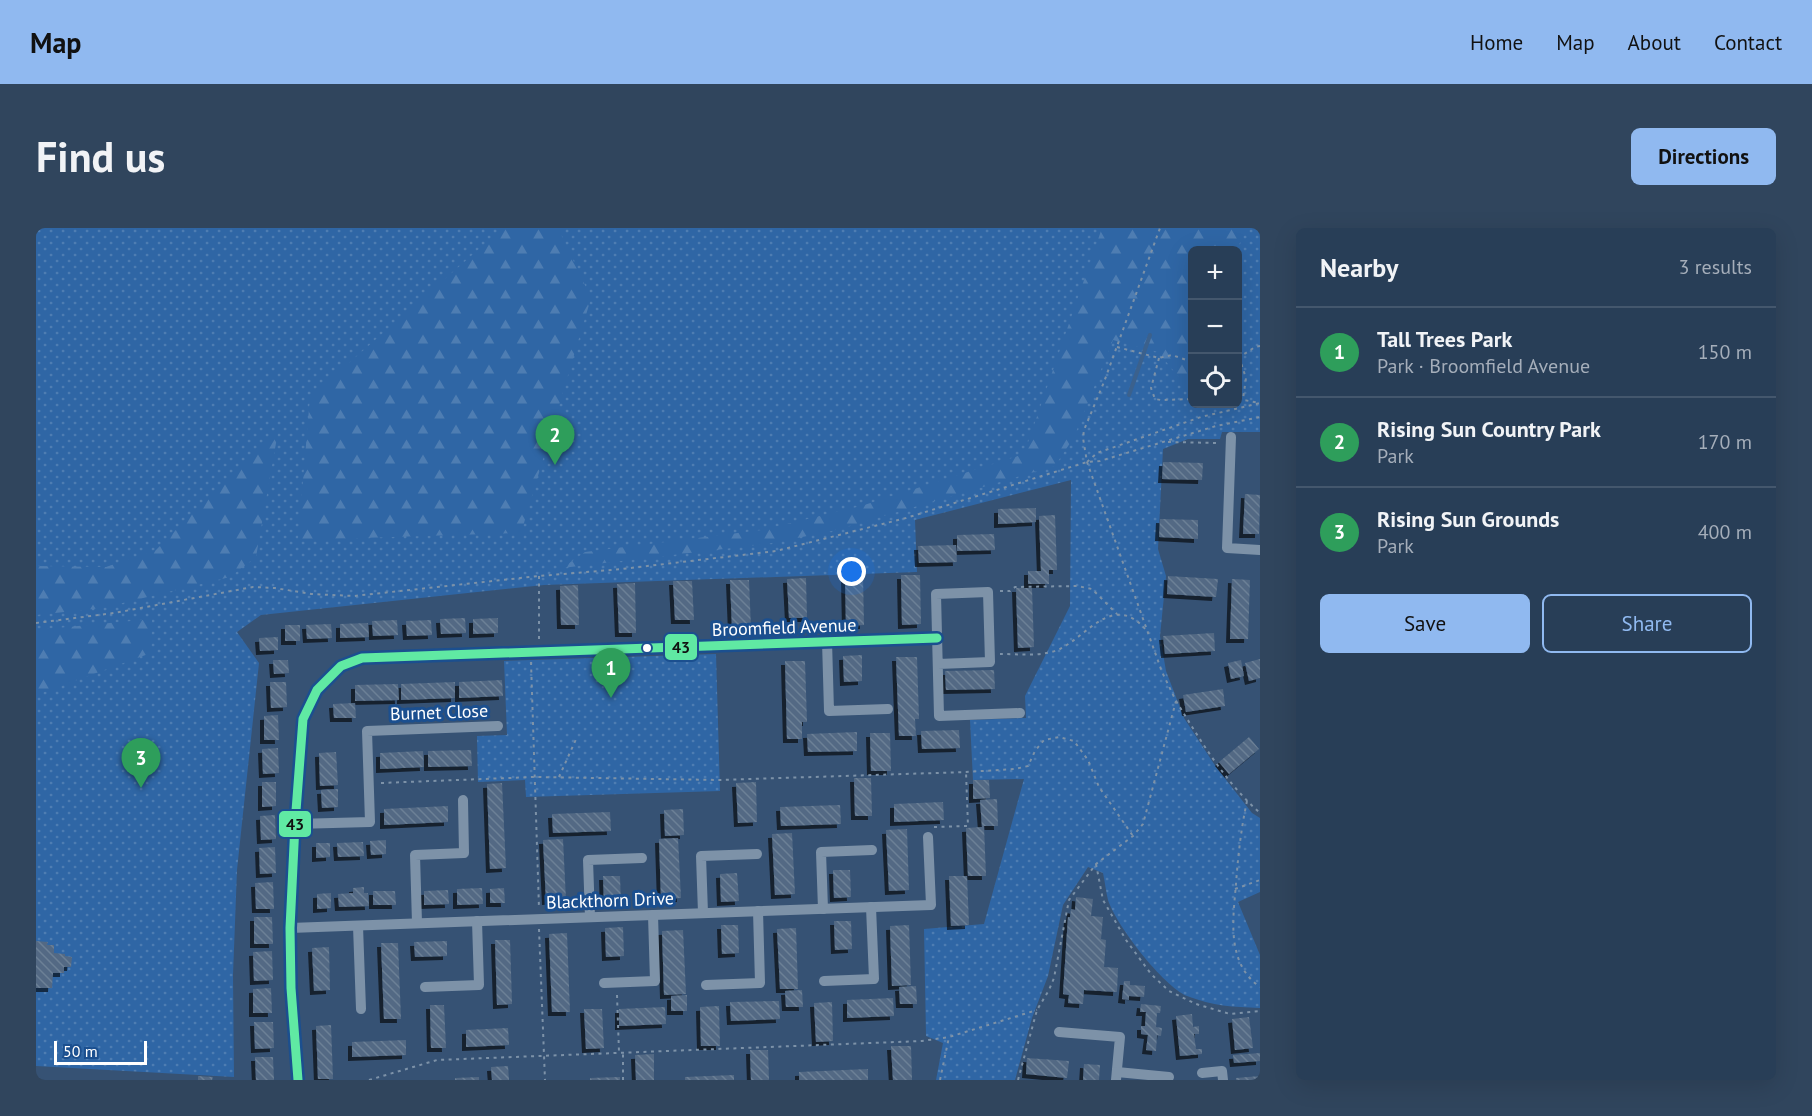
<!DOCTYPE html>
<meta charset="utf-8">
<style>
:root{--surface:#283e57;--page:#30455d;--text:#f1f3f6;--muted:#a5aeba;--line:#44576d;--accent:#90b9f0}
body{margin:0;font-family:"PT Sans",sans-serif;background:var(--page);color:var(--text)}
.controls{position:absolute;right:18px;top:18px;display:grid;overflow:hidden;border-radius:9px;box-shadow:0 6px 24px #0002}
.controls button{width:54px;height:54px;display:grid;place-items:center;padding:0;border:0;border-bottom:2px solid var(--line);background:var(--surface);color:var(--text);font:30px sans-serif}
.scale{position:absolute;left:18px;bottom:15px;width:93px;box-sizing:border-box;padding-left:6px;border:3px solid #fff;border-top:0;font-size:16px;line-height:21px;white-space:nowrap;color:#fff;-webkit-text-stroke:4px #1b4f8f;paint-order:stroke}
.you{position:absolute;left:816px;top:344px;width:21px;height:21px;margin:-15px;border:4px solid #fff;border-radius:50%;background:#1a73e8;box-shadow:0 0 0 9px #1a73e833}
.badge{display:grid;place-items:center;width:39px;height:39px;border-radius:50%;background:var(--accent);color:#fff;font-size:20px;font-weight:700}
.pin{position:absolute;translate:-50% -50px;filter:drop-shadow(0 2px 3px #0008)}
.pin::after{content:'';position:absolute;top:32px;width:21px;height:18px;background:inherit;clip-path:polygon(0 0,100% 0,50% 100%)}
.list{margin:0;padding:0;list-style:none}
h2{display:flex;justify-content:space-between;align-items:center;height:78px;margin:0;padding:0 24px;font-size:26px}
h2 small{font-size:20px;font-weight:400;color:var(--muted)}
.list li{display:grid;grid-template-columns:39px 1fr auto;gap:18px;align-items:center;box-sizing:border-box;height:90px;padding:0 24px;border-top:2px solid var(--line)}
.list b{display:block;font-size:22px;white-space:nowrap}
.list p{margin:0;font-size:20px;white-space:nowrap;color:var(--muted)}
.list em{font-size:20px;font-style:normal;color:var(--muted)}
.actions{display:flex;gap:12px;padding:18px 24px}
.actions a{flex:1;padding:14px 0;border:2px solid var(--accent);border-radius:9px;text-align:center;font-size:21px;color:var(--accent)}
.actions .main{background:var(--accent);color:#111}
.icon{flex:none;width:33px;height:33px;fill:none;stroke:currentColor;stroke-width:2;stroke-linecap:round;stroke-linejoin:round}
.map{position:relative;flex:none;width:1224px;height:852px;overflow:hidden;border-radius:9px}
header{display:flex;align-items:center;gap:36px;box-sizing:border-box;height:84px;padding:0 30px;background:var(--accent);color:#111}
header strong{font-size:28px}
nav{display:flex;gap:33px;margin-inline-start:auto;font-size:21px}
.intro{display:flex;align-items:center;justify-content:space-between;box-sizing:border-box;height:144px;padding:0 36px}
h1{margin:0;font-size:42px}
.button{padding:15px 27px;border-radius:9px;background:var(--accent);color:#111;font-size:21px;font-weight:700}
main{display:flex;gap:36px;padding:0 36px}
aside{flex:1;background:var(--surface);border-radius:9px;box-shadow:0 6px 24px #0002}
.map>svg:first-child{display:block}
.grass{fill:url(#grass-dots);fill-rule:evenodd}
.forest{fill:url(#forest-firs)}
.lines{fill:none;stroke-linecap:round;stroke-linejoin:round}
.stream{stroke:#3b618d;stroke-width:4}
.building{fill:url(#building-back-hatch);filter:url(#shadow)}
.path{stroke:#7d92a8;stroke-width:2;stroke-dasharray:3 4.5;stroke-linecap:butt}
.minor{stroke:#7d92a8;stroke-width:10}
.bus-1-casing{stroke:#1b4f8f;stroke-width:14}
.bus-1{stroke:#60e9a3;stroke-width:9}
.bus-dot{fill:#fff;stroke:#1b4f8f;stroke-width:2}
.labels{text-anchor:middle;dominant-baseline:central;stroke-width:6;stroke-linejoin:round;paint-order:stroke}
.street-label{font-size:18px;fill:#fff;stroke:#1b4f8f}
.line-badge{stroke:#1b4f8f;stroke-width:2}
.pale-badge-label{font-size:16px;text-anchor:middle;font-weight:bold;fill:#111}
</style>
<header>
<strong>Map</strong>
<nav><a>Home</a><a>Map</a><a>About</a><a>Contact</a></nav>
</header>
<div class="intro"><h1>Find us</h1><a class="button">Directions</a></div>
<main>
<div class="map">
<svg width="1224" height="852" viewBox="0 0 1224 852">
<defs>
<pattern id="grass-dots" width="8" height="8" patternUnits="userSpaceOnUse" patternTransform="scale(1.5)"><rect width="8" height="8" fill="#2f66a5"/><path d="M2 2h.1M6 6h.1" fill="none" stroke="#4e7db2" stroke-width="1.8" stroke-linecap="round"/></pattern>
<pattern id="forest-firs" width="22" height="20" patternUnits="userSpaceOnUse" patternTransform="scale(1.5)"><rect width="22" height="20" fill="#2f66a5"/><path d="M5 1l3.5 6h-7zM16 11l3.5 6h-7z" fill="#4e7db2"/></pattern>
<pattern id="building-back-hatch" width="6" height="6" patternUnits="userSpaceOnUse" patternTransform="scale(1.5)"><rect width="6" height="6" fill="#526984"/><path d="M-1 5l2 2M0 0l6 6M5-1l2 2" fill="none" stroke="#6c8096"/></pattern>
<filter id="shadow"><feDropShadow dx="-4" dy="4" stdDeviation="0" flood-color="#0009"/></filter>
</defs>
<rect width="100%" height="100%" fill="#365274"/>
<g class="grass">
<path d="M0 0H1224V204H1186L1184 211H1152L1127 221 1122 321 1130 348 1124 408 1130 443 1148 490 1180 539 1216 585 1224 590V664L1202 674 1224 727V780C1197 779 1177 778 1151 768 1127 758 1080 697 1072 672 1070 664 1069 654 1067 645L1052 639 1027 677 1012 748 996 790 979 852H900L907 815 890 808 888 701 948 696 988 551 937 552 934 492 990 490 989 468 1034 378 1035 252 879 292 881 344 508 357 225 387 201 404 223 435 201 642 197 747 198 849 0 838ZM1156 22H1202V176H1156Z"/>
<polygon points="680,426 684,563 490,569 489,552 442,554 441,508 471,507 468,433"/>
</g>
<g class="forest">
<polygon points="467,0 522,0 555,70 485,305 262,312 274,169"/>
<polygon points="1066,0 1210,0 1201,22 1156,22 1156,165 1122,124 1077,112 1038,209 1019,238 796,303 731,316 526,340 549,324 726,302 825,278 988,226"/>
<polygon points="243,198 220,329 194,349 66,380 0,387 0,338 70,339 120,322"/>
<polygon points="116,391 115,425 0,467 0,402"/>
</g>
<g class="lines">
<polyline class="stream" points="1093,167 1114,107"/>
</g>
<g class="building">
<polygon points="1127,234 1167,235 1166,252 1126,251"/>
<polygon points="1209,266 1224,267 1223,306 1207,306"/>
<polygon points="1000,280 1000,294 962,296 962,281"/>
<polygon points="1019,287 1021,342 1013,342 1013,356 992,356 992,343 1005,343 1003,288"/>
<polygon points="1124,291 1162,292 1162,311 1123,309"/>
<polygon points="958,306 959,322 921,323 921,307"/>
<polygon points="920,317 921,334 883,335 882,318"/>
<polygon points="865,347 884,347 885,396 866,397"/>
<polygon points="809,348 827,348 828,397 810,398"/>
<polygon points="1132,348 1182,351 1180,369 1131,366"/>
<polygon points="770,350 771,390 753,390 751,351"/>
<polygon points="1196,351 1214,352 1212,411 1194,411"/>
<polygon points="694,352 713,352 715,400 696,400"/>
<polygon points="637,353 656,353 658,392 639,392"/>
<polygon points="599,355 600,405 583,405 581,356"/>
<polygon points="542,357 543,397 525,397 524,358"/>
<polygon points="980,360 996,360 998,419 982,420"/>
<polygon points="429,390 430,405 405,406 404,391"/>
<polygon points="462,390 462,405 437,406 437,391"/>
<polygon points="361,392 362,407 337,408 336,393"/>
<polygon points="395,392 396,407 371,408 370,393"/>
<polygon points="332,395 333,409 304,410 304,396"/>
<polygon points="295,396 296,410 271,411 270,397"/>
<rect x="249" y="397" width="15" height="16"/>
<polygon points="1178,405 1179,423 1129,426 1127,408"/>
<polygon points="242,409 242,422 224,423 223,410"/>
<polygon points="826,427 826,453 808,454 807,428"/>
<polygon points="860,429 881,429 883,491 879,491 880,508 863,508"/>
<polygon points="1224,431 1224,450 1213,453 1209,435"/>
<polygon points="237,432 252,432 253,445 238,446"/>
<polygon points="1205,432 1208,448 1195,451 1192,435"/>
<polygon points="749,433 769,433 771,494 766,494 766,511 751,511"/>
<polygon points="958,442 959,461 910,462 909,443"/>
<polygon points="466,452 467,468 423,470 423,454"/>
<polygon points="234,454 250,454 251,479 235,480"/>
<polygon points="419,454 419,470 365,472 365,456"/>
<polygon points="362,456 363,472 319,473 319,457"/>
<polygon points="1187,461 1189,478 1150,484 1147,467"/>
<polygon points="319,475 320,490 298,490 297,476"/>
<polygon points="242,487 243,512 228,512 228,488"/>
<polygon points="923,502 924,520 886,521 885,503"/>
<polygon points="821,504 821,523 772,524 771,506"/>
<polygon points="834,505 854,505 855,543 835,543"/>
<polygon points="1213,509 1223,521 1193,546 1183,534"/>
<polygon points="242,520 243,545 227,546 226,521"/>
<polygon points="435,522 436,538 392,539 392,523"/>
<polygon points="387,523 388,539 344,541 344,525"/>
<polygon points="300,524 302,557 284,558 283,525"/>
<polygon points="818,550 835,550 836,588 819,588"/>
<polygon points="937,552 953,552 954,570 937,571"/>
<polygon points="226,554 240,554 240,578 226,579"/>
<polygon points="720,554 721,594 702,595 700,555"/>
<polygon points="466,555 470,640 454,641 451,556"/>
<polygon points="302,561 302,579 286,580 285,562"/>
<polygon points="961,571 962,598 948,598 950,648 932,648 930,600 946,599 944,572"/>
<polygon points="907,574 908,592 858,594 858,576"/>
<polygon points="804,577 805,596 745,598 744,579"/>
<polygon points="412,578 412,594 348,597 348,581"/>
<polygon points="647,581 648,607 629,608 628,582"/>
<polygon points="574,584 575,603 517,605 516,586"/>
<polygon points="239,587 240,611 225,612 224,588"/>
<polygon points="871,601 873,662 853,663 850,602"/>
<polygon points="756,605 759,666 739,667 736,606"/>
<polygon points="642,610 645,670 625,671 623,611"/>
<polygon points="527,611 530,672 510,673 507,612"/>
<polygon points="350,612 350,626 335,627 334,613"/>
<polygon points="327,614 328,628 302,629 301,615"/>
<polygon points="280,615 294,615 294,629 280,630"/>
<polygon points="239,619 240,645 224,646 223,620"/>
<polygon points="797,642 814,642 815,669 798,670"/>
<polygon points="701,645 703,673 685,674 684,646"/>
<polygon points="567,648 584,648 585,676 568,676"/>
<polygon points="913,648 931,648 933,697 915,698"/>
<polygon points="237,654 238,681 220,681 219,655"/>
<polygon points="328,659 328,665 332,665 333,678 303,679 302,666 317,665 317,660"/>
<polygon points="446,660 447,676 421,677 421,661"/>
<polygon points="468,660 469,675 454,675 454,661"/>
<polygon points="412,662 413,676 388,677 388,663"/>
<polygon points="337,663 359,663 360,677 337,677"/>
<polygon points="295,665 295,680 281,681 281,666"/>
<polygon points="1040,669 1057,671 1055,688 1067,689 1065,711 1070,712 1068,739 1082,740 1081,764 1048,762 1047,776 1032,775 1033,767 1027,766 1032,689 1034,689 1035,681 1039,682"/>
<polygon points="218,689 236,689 237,716 218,716"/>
<polygon points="798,693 815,693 816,721 799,722"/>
<polygon points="685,697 702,697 703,725 686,726"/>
<polygon points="873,697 875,757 856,758 854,698"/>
<polygon points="587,699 588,728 570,729 569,700"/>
<polygon points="760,700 762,761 744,761 741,701"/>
<polygon points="647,702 650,766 628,767 626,703"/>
<polygon points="531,705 534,784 516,784 513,706"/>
<polygon points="459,712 474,712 476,776 461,777"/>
<polygon points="0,713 12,714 11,717 18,717 18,725 29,726 29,728 36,729 35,739 28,739 28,745 17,745 16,760 0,760"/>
<polygon points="411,713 411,728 379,729 378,714"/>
<polygon points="345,715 362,715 365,791 348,791"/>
<polygon points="293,719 294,762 278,763 276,720"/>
<polygon points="236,723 237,752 218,753 217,724"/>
<polygon points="1088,753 1094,753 1094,757 1109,758 1108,769 1093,768 1093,772 1086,771"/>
<polygon points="880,758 881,776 864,776 863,759"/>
<polygon points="235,760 236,785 217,785 217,761"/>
<polygon points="766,762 767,779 750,779 749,763"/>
<polygon points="651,767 651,783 635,783 635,768"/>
<polygon points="857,770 858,788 811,790 811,772"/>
<polygon points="743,773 744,791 695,793 694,774"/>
<polygon points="796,774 797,813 780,814 778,775"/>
<polygon points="1105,776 1125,778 1124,785 1121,785 1120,799 1126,800 1125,808 1121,807 1120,823 1110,822 1112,807 1105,806 1105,798 1109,798 1110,784 1104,784"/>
<polygon points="394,777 408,777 410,820 395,820"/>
<polygon points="683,778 684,818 665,818 664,779"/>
<polygon points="629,779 630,796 583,798 583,781"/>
<polygon points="548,781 566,781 568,820 550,821"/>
<polygon points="1156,786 1157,799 1163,798 1163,806 1158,806 1160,821 1166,821 1166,826 1144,828 1140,788"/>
<polygon points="1213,789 1217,820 1199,822 1196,791"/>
<polygon points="218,794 237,794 238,820 219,821"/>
<polygon points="295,797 297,851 282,851 280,798"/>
<polygon points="472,800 473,817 430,819 430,802"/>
<polygon points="370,812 370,827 316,829 316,814"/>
<polygon points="855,818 875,818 876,852 857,852"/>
<polygon points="714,822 732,822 733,852 715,852"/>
<polygon points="1224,825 1224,833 1198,835 1197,827"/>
<polygon points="618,826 618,852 600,852 599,827"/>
<polygon points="219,829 237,829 238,852 220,852"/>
<polygon points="991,830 1033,833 1031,850 990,846"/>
<polygon points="1048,836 1064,837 1063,852 1047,852"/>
<polygon points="472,838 473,852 456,852 455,839"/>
<polygon points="832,841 832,852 763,852 763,844"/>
<polygon points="698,847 698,852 649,852 649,849"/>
<polygon points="162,848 177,849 176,852 162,852"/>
<polygon points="1224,848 1224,852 1200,852 1200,850"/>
<polygon points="443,849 443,852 419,852 419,850"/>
<polygon points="584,849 584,852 554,852 554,850"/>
</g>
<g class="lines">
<g class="path">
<polyline points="1081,119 1123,130 1136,127 1156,134"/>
<polyline points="1203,129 1210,150 1207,171"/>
<polyline points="1123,130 1115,160 1119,171 1125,172 1156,171"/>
<polyline points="1202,130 1219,119 1224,118"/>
<polyline points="1202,171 1224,175"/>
<polyline points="1132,214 1183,215"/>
<polyline points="1051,234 1061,225 1165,189 1224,175"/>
<polyline points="503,348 503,414"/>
<polyline points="964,363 974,363 979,359 1041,358 1056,361 1081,386"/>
<polyline points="0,395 78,385 217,359 239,360 275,366 318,368 503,348 586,341 740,323 870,290 1051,234 1064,233 1180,198 1224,189"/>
<path d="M964 426C982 426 1007 429 1024 421 1052 407 1078 364 1110 402"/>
<polyline points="495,434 503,680"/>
<path d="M1140 473C1165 513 1188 553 1224 585"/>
<polyline points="523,549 541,509"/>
<polyline points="345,555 498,549 684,552 930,544 979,541 992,538 999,523 1008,512 1023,509 1038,513 1052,532 1063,559 1097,608"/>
<path d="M1211 573C1205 601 1202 628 1200 656 1197 691 1190 735 1224 759"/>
<polyline points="898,599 932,598 930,544"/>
<polyline points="1060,636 1067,672 1090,712 1115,746 1133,763 1160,776 1194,786 1224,783"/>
<polyline points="1199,661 1224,652"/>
<polyline points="503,701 509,852"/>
<polyline points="581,767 583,824"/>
<polyline points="333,852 401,832 886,813 913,809 1001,782"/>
<polyline points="587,852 587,825"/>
<polyline points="904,852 913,809"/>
<polyline points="982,852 1001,782 1013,762 1018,750 1033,672 1060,636 1097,608 1107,596 1140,473 1126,444 1051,234 1047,210 1048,202 1068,154 1124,0"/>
</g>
<g class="minor">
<polyline points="1195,209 1191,320 1224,322"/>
<polyline points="791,413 793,483 852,481"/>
<polyline points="902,436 954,434 952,364 900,366 903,488 984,485"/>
<polyline points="259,596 334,594 331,503 462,498"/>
<polyline points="787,681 785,624 836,622"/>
<polyline points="667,685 665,628 721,626"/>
<polyline points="554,689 552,632 606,630"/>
<polyline points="381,695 379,627 428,625 427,572"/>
<polyline points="322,698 325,781"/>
<polyline points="254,700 895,677 892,609"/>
<polyline points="788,753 838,751 835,679"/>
<polyline points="568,755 619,753 617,687"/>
<polyline points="670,757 724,755 722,683"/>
<polyline points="389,759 443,757 441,693"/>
<polyline points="1023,804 1084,809 1080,852"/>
<polyline points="1081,844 1133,849"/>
<polyline points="1166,845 1186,843 1187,852"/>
<polyline points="262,852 255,760 254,700 259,596 267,491 281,462 305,438 326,430 901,410"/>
</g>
<defs>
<polyline id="bus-1" points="262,852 255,760 254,700 259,596 267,491 281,462 305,438 326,430 901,410"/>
</defs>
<use href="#bus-1" class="bus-1-casing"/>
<use href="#bus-1" class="bus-1"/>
</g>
<circle class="bus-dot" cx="611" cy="420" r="5"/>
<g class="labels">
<g class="street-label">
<text transform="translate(748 399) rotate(-2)">Broomfield Avenue</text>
<text transform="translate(403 484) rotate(-2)">Burnet Close</text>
<text transform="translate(574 672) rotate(-2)">Blackthorn Drive</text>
</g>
</g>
<g class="line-badge">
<rect x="628" y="405" width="34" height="28" rx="6" fill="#60e9a3"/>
<rect x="242" y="582" width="34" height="28" rx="6" fill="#60e9a3"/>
</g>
<g class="pale-badge-label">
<text x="645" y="425">43</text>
<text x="259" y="602">43</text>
</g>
</svg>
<div class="controls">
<button>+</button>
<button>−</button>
<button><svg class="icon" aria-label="locate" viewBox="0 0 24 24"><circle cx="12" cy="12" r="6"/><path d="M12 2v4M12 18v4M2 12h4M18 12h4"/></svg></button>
</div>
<div class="scale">50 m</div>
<div class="you"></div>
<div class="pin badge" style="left:575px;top:470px;background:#2e9e5b">1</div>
<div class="pin badge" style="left:519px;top:237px;background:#2e9e5b">2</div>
<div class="pin badge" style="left:105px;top:560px;background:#2e9e5b">3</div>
</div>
<aside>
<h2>Nearby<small>3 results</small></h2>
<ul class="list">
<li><span class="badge" style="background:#2e9e5b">1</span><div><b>Tall Trees Park</b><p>Park · Broomfield Avenue</p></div><em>150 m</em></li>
<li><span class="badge" style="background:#2e9e5b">2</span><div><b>Rising Sun Country Park</b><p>Park</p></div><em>170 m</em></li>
<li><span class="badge" style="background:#2e9e5b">3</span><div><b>Rising Sun Grounds</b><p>Park</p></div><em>400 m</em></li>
</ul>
<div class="actions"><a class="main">Save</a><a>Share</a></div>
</aside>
</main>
